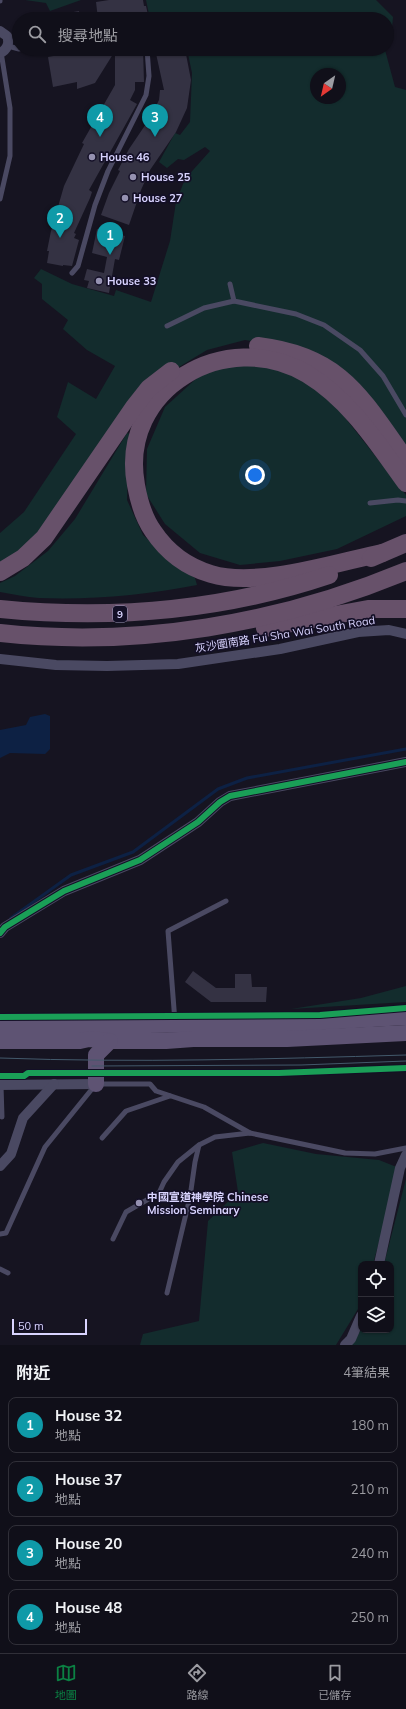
<!DOCTYPE html>
<html lang="zh-TW">
<meta charset="utf-8">
<style>
:root{--surface:#100f19;--page:#1e1d26;--text:#f1f3f6;--muted:#9c9ca2;--line:#302f38;--accent:#0b8043}
body{margin:0;font-family:Mulish,"Noto Sans TC",sans-serif;background:var(--page);color:var(--text)}
.controls{position:absolute;right:12px;bottom:12px;display:grid;overflow:hidden;border-radius:8px;box-shadow:0 1px 3px #0004}
.controls button{width:36px;height:36px;display:grid;place-items:center;padding:0;border:0;border-bottom:1px solid var(--line);background:var(--surface);color:var(--text);font:20px sans-serif}
.compass{position:absolute;left:310px;top:68px;width:36px;height:36px;border-radius:50%;background:var(--surface);box-shadow:0 1px 3px #0004;rotate:214deg}
.scale{position:absolute;left:12px;bottom:10px;width:75px;box-sizing:border-box;padding-left:4px;border:2px solid #d9d4ff;border-top:0;font-size:11px;line-height:14px;white-space:nowrap;color:#d9d4ff;-webkit-text-stroke:3px #130f26;paint-order:stroke}
.you{position:absolute;left:255px;top:475px;width:14px;height:14px;margin:-10px;border:3px solid #fff;border-radius:50%;background:#1a73e8;box-shadow:0 0 0 6px #1a73e833}
.badge{display:grid;place-items:center;width:26px;height:26px;border-radius:50%;background:var(--accent);color:#fff;font-size:13px;font-weight:700}
.pin{position:absolute;translate:-50% -33px;filter:drop-shadow(0 1px 2px #0008)}
.pin::after{content:'';position:absolute;top:21px;width:14px;height:12px;background:inherit;clip-path:polygon(0 0,100% 0,50% 100%)}
.list{margin:0;padding:0;list-style:none}
h2{display:flex;justify-content:space-between;align-items:center;height:52px;margin:0;padding:0 16px;font-size:17px}
h2 small{font-size:13px;font-weight:400;color:var(--muted)}
.list li{display:grid;grid-template-columns:26px 1fr auto;gap:12px;align-items:center;box-sizing:border-box;height:56px;margin:0 8px 8px;padding:0 8px;border:1px solid var(--line);border-radius:8px}
.list b{display:block;font-size:15px;white-space:nowrap}
.list p{margin:0;font-size:13px;white-space:nowrap;color:var(--muted)}
.list em{font-size:13px;font-style:normal;color:var(--muted)}
.icon{flex:none;width:22px;height:22px;fill:none;stroke:currentColor;stroke-width:2;stroke-linecap:round;stroke-linejoin:round}
.map{position:relative;flex:none;width:406px;height:1345px;overflow:hidden}
.search{position:absolute;background:var(--surface);box-shadow:0 1px 3px #0004;left:12px;right:12px;top:12px;height:44px;display:flex;align-items:center;gap:10px;box-sizing:border-box;padding:0 14px;border-radius:22px;color:var(--muted);font-size:15px}
.sheet{height:308px;background:var(--surface)}
nav{display:flex;justify-content:space-around;align-items:center;box-sizing:border-box;height:56px;border-top:1px solid var(--line);background:var(--surface);font-size:11px;color:var(--muted)}
nav a{display:grid;justify-items:center;gap:2px}
nav .on{color:var(--accent)}
.map>svg:first-child{display:block}
.green{fill:#132c2d;fill-rule:evenodd}
.water{fill:#0d2144}
.lines{fill:none;stroke-linecap:round;stroke-linejoin:round}
.stream{stroke:#0d2144;stroke-width:3}
.building{fill:#343243}
.lane{stroke:#4a4962;stroke-width:5}
.street{stroke:#4a4962;stroke-width:10}
.primary{stroke:#5e5373;stroke-width:16}
.highway{stroke:#67516a;stroke-width:18}
.tram{stroke:#43596b;stroke-width:1}
.cycleway-casing{stroke:#130f26;stroke-width:8}
.cycleway{stroke:#1a9f57;stroke-width:6}
.poi-dot{fill:#9591b1;stroke:#130f26;stroke-width:1.5}
.labels{text-anchor:middle;dominant-baseline:central;stroke-width:3.5;stroke-linejoin:round;paint-order:stroke}
.shield{fill:#130f26;stroke:#9e99be;stroke-width:1}
.shield-label{font-size:10px;font-weight:bold;fill:#d9d4ff}
.poi-label{font-size:11px;font-weight:bold;fill:#d9d4ff;stroke:#130f26;text-anchor:start}
.street-label{font-size:11px;fill:#d9d4ff;stroke:#130f26}
</style>
<div class="map">
<svg width="406" height="1345" viewBox="0 0 406 1345">
<rect width="100%" height="100%" fill="#161421"/>
<g class="green">
<polygon points="25,0 81,0 50,11 46,3"/>
<polygon points="146,0 376,0 393,17 392,28 387,30 387,19 173,19 170,16 150,19"/>
<path d="M187 49H384L385 50 395 87 406 90V451L302 349 245 340 207 350 169 373 34 541 0 564V533L24 512 76 434 57 417 68 382 96 399 115 366 87 350 63 329 68 320 42 299V284L34 278 41 269 72 284 114 296 116 290 151 302 170 241 176 202 185 179 210 151 205 147 184 160 178 159 167 168 159 162 175 133 180 135 190 122 192 73ZM316 74H340V98H316Z"/>
<polygon points="231,362 268,365 305,378 336,406 406,495 406,516 337,549 280,561 240,565 200,553 165,524 146,494 147,449 165,407 198,377"/>
<path d="M127 433 133 435 128 463 127 500 143 535 166 556 195 578 197 585C145 595 93 600 39 598 26 597 13 594 0 592V583L15 576 48 551 75 519Z"/>
<polygon points="406,986 406,1002 291,1009 361,998"/>
<polygon points="263,1143 316,1154 379,1160 399,1168 373,1264 361,1264 361,1304 336,1345 140,1345 143,1334 199,1321 208,1221 238,1192 232,1152"/>
<polygon points="406,1179 406,1345 351,1345 361,1330 391,1330 391,1264 384,1264"/>
</g>
<polygon class="water" points="45,714 50,716 50,749 45,754 10,753 0,758 0,730 26,725 30,717"/>
<g class="lines">
<polyline class="stream" points="11,918 71,875 133,852 218,789 247,778 406,749"/>
</g>
<g class="building">
<polygon points="109,0 143,0 144,6 146,6 148,15 145,15 145,19 98,19 96,2"/>
<polygon points="79,11 80,19 57,19 57,15"/>
<polygon points="91,49 143,49 144,82 135,82 135,90 130,100 137,104 89,190 92,192 90,198 74,233 76,234 74,238 79,240 72,266 63,265 63,266 47,263 49,251 47,251 51,231 64,186 84,144 82,143 115,85 115,51 95,83 77,89 77,82 53,87 48,57"/>
<polygon points="155,49 185,49 191,80 187,108 176,132 150,170 141,190 129,225 101,215 109,193 120,171 118,170 129,149 150,118 159,100 160,90 164,90"/>
<polygon points="97,229 125,236 119,260 115,259 109,293 87,288 89,281 84,280 87,269 104,273 107,257 92,253"/>
<polygon points="193,971 216,988 235,988 235,974 251,974 252,987 267,987 266,1002 211,1002 185,982"/>
</g>
<g class="lines">
<g class="lane">
<polyline points="0,1 0,0"/>
<polyline points="8,46 19,49"/>
<polyline points="25,49 38,49"/>
<polyline points="0,199 10,156 10,108 1,52"/>
<polyline points="72,273 78,266 95,205 108,171 146,95 149,76 147,49"/>
<polyline points="230,284 234,301 296,314 324,325 360,350 383,376 406,415"/>
<polyline points="167,326 204,308 234,301"/>
<polyline points="370,503 398,500 406,501"/>
<polyline points="175,1022 168,931 226,901"/>
<polyline points="1,1085 2,1117"/>
<polyline points="102,1138 126,1111 170,1096"/>
<polyline points="0,1234 6,1233 45,1147 96,1084 150,1084 156,1091 204,1107 250,1133"/>
<polyline points="113,1239 126,1212 159,1193 164,1182 178,1162 199,1145 215,1137 250,1133 345,1153 375,1154 406,1148"/>
<polyline points="0,1269 8,1273"/>
<polyline points="167,1293 190,1197 195,1162 199,1145"/>
</g>
<g class="street">
<path d="M0 31 7 36C10 43 7 50 0 53"/>
<polyline points="0,659 56,665 107,666 178,664 280,649 358,632 389,630 406,634"/>
<polyline points="0,933 5,927 64,891 140,860 198,822 220,802 230,796 406,762"/>
<polyline points="0,1085 96,1084"/>
<polyline points="0,1166 11,1154 23,1118 54,1084"/>
<polyline points="379,1264 400,1168 406,1155"/>
<polyline points="345,1345 351,1339 361,1316"/>
</g>
<g class="primary">
<polyline points="0,1026 287,1024 406,1017"/>
<polyline points="0,1041 80,1041 89,1039 110,1041 166,1041 193,1039 287,1039 406,1033"/>
<polyline points="96,1084 96,1055 110,1041"/>
</g>
<g class="highway">
<path d="M258 346C341 356 361 397 406 460"/>
<path d="M382 553C335 563 257 588 211 574 187 567 167 552 153 531 143 517 139 502 136 485 118 389 226 326 307 374 350 400 377 443 406 483"/>
<polyline points="371,558 406,543"/>
<polyline points="0,572 23,558 44,538 134,407 149,388 171,371"/>
<path d="M0 609C112 620 222 611 329 575"/>
<polyline points="265,628 368,609 406,609"/>
<path d="M0 633C139 648 278 624 406 571"/>
</g>
<g class="tram">
<path d="M0 1058C135 1063 271 1059 406 1055"/>
<polyline points="92,1066 301,1065 406,1061"/>
</g>
<defs>
<g id="cycleway">
<polyline points="0,933 5,927 64,891 140,860 198,822 220,802 230,796 406,762"/>
<polyline points="0,1017 320,1015 406,1008"/>
<polyline points="0,1076 24,1076 28,1073 279,1073 406,1068"/>
</g>
</defs>
<use href="#cycleway" class="cycleway-casing"/>
<use href="#cycleway" class="cycleway"/>
</g>
<g class="poi-dot">
<circle cx="92" cy="157" r="4"/>
<circle cx="133" cy="177" r="4"/>
<circle cx="125" cy="198" r="4"/>
<circle cx="99" cy="281" r="4"/>
<circle cx="139" cy="1203" r="4"/>
</g>
<g class="labels">
<rect class="shield" x="113" y="606" width="14" height="16" rx="3"/>
<g class="shield-label">
<text x="120" y="614">9</text>
</g>
<g class="poi-label">
<text x="100" y="157">House 46</text>
<text x="141" y="177">House 25</text>
<text x="133" y="198">House 27</text>
<text x="107" y="281">House 33</text>
<text x="147" y="1197">中國宣道神學院 Chinese<tspan x="147" dy="13">Mission Seminary</tspan></text>
</g>
<g class="street-label">
<text transform="translate(285 634) rotate(-9)">灰沙圍南路 Fui Sha Wai South Road</text>
</g>
</g>
</svg>
<div class="controls">
<button><svg class="icon" aria-label="locate" viewBox="0 0 24 24"><circle cx="12" cy="12" r="6"/><path d="M12 2v4M12 18v4M2 12h4M18 12h4"/></svg></button>
<button><svg class="icon" aria-label="layers" viewBox="0 0 24 24"><path d="M12 4l9 5-9 5-9-5zM3 14l9 5 9-5"/></svg></button>
</div>
<svg class="compass" viewBox="-18 -18 36 36"><path d="M0-13l5 13h-10z" fill="#e53935"/><path d="M0 13l5-13h-10z" fill="#9c9ca2"/></svg>
<div class="scale">50 m</div>
<div class="you"></div>
<div class="pin badge" style="left:110px;top:255px;background:#0f9aa8">1</div>
<div class="pin badge" style="left:60px;top:238px;background:#0f9aa8">2</div>
<div class="pin badge" style="left:155px;top:137px;background:#0f9aa8">3</div>
<div class="pin badge" style="left:100px;top:137px;background:#0f9aa8">4</div>
<div class="search"><svg class="icon" aria-label="search" viewBox="0 0 24 24"><circle cx="10" cy="10" r="6"/><path d="M15 15l6 6"/></svg>搜尋地點</div>
</div>
<section class="sheet">
<h2>附近<small>4筆結果</small></h2>
<ul class="list">
<li><span class="badge" style="background:#0f9aa8">1</span><div><b>House 32</b><p>地點</p></div><em>180 m</em></li>
<li><span class="badge" style="background:#0f9aa8">2</span><div><b>House 37</b><p>地點</p></div><em>210 m</em></li>
<li><span class="badge" style="background:#0f9aa8">3</span><div><b>House 20</b><p>地點</p></div><em>240 m</em></li>
<li><span class="badge" style="background:#0f9aa8">4</span><div><b>House 48</b><p>地點</p></div><em>250 m</em></li>
</ul>
</section>
<nav>
<a class="on"><svg class="icon" aria-label="map" viewBox="0 0 24 24"><path d="M3 6l6-2 6 2 6-2v14l-6 2-6-2-6 2zM9 4v14M15 6v14"/></svg>地圖</a>
<a><svg class="icon" aria-label="directions" viewBox="0 0 24 24"><path d="M12 3l9 9-9 9-9-9zM9 14v-3h6M13 9l2 2-2 2"/></svg>路線</a>
<a><svg class="icon" aria-label="saved" viewBox="0 0 24 24"><path d="M7 4h10v16l-5-4-5 4z"/></svg>已儲存</a>
</nav>
